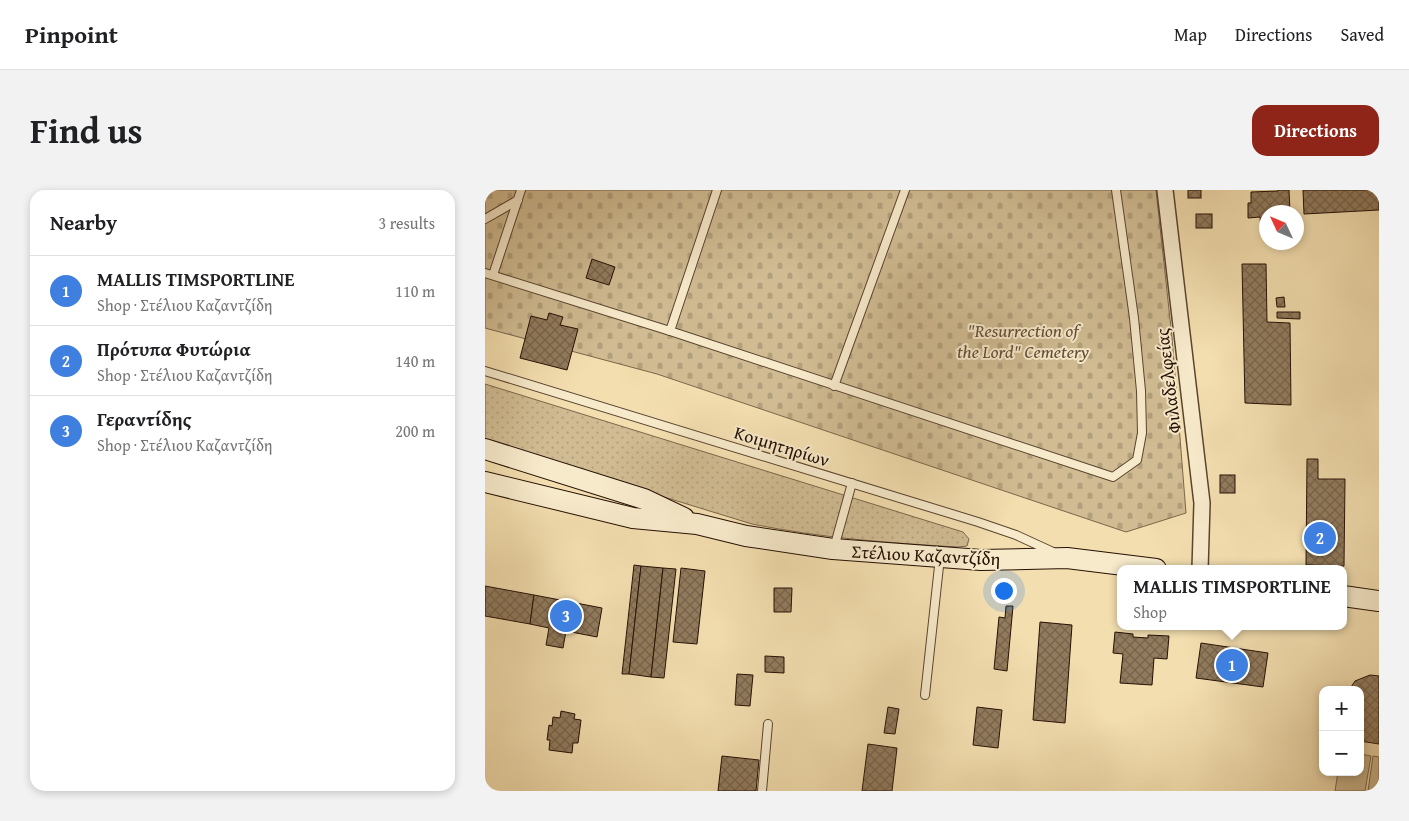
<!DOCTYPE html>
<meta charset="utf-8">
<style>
:root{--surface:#fff;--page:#f2f2f2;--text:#202124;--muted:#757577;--line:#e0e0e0;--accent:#8f2418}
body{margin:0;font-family:"Gentium Book Plus",serif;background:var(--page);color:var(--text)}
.controls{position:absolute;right:15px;bottom:15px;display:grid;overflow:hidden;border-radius:10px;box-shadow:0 2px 8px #0003}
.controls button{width:45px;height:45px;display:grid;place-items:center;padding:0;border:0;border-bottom:1px solid var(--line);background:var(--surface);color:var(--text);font:25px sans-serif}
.compass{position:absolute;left:774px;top:15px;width:45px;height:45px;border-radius:50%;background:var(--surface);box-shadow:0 2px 8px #0003;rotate:314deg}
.you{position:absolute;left:518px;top:400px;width:18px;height:18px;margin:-12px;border:4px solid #fff;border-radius:50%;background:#1a73e8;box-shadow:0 0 0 8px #1a73e833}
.badge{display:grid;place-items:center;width:32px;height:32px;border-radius:50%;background:var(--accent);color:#fff;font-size:16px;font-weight:700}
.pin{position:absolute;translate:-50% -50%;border:2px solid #fff;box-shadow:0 1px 5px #0006}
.popup{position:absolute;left:632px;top:375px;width:230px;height:65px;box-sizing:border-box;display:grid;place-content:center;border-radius:10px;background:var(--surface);filter:drop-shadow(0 1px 4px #0005);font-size:16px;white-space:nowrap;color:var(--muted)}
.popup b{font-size:19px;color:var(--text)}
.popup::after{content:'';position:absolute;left:50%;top:100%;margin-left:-10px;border:10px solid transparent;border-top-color:var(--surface)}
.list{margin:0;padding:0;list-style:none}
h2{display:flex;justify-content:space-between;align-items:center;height:65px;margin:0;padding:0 20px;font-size:21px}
h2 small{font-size:16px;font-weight:400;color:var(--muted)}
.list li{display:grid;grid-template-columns:32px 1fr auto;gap:15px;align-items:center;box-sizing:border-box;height:70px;padding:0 20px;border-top:1px solid var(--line)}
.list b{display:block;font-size:19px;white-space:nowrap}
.list p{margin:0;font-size:16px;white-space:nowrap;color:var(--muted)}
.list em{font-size:16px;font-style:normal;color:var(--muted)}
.map{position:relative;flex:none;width:894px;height:601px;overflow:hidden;border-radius:15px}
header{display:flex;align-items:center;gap:30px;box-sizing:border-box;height:70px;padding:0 25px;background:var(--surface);border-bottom:1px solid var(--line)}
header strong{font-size:24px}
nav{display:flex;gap:28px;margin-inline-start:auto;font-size:18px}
.intro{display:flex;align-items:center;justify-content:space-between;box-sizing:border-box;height:120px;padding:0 30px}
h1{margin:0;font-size:35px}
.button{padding:12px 22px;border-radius:15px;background:var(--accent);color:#fff;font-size:18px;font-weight:700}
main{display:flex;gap:30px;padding:0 30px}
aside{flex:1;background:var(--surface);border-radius:15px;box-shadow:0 2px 8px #0003}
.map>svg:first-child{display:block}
.grass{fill:url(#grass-dots);stroke:#7b664b}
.cemetery{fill:url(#cemetery-stones);stroke:#7b664b}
.park{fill:#d0bb92;stroke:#7b664b}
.building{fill:url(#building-cross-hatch);stroke:#261004}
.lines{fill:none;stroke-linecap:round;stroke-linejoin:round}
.service-casing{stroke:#59442f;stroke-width:10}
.minor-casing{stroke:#59442f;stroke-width:18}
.secondary-casing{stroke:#261004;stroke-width:22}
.service{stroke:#f7eacb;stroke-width:8}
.minor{stroke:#f7eacb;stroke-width:15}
.secondary{stroke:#f7eacb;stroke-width:20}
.labels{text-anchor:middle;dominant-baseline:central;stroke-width:4;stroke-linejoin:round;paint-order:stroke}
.park-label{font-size:18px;font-style:italic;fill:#624c36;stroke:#f7eacb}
.street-label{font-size:18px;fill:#261004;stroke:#f7eacb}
</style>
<header>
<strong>Pinpoint</strong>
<nav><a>Map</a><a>Directions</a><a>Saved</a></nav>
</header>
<div class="intro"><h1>Find us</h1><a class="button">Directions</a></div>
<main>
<aside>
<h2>Nearby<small>3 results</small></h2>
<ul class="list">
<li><span class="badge" style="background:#3f7fe0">1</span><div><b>MALLIS TIMSPORTLINE</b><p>Shop · Στέλιου Καζαντζίδη</p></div><em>110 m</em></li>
<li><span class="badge" style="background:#3f7fe0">2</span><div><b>Πρότυπα Φυτώρια</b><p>Shop · Στέλιου Καζαντζίδη</p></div><em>140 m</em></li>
<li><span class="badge" style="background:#3f7fe0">3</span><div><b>Γεραντίδης</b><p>Shop · Στέλιου Καζαντζίδη</p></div><em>200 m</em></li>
</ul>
</aside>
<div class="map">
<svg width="894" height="601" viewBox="0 0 894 601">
<defs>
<pattern id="grass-dots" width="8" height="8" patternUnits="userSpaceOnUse" patternTransform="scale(1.25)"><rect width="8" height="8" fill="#d0bb92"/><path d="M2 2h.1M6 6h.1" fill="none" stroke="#b2a07c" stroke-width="1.8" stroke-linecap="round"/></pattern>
<pattern id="cemetery-stones" width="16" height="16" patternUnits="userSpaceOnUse" patternTransform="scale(1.25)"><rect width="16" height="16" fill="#d0bb92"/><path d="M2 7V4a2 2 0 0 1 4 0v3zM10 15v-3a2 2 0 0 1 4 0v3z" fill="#b2a07c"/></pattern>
<pattern id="building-cross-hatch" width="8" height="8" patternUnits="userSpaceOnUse" patternTransform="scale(1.25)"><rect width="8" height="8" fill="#917b5d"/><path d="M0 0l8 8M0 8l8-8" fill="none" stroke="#76634b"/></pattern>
</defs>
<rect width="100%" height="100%" fill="#f3deaf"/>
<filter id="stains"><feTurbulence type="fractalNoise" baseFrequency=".004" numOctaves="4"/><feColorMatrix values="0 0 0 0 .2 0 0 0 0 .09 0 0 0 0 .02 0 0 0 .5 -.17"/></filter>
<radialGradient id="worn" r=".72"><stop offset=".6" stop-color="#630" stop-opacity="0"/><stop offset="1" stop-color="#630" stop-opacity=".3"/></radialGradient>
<path class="grass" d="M0 194 478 342 484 349 482 356 473 357C404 353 336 348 267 334L0 252Z"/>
<polygon class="cemetery" points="0,0 671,0 687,147 701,323 641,342 172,184 0,138"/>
<g class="park">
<polygon points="875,564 886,566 880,601 850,601 853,582 875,582"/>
<polygon points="888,566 894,567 894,601 883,601"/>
</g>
<g class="building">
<rect x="703" y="0" width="13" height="8"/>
<polygon points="793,0 804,0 805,22 782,22 782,38 776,38 775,27 763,28 763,13 766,13 766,2 793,1"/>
<polygon points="818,0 894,0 894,20 819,24"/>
<rect x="711" y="24" width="16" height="14"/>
<polygon points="107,69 130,77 124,95 101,88"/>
<polygon points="757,74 781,74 782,132 805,133 806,215 760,213"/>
<polygon points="799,107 800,117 792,117 791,108"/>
<polygon points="792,122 815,122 815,129 792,128"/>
<polygon points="64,123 78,127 75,135 93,139 82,180 35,168 46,126 62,130"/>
<polygon points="822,269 833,269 833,289 860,289 859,376 821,375"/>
<rect x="735" y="285" width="15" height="18"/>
<polygon points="149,375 156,376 144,484 137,484"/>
<polygon points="156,376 178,378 166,487 144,484"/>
<polygon points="178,378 191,379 179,488 166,487"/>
<polygon points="196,378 220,381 212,454 188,452"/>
<polygon points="0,396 49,405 45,434 0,426"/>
<polygon points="289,398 307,398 306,422 289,422"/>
<polygon points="49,405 117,418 112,447 81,441 78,458 61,455 64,438 45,434"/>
<polygon points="521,416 528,416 522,481 509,479 514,427 520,428"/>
<polygon points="555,432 587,435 580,533 548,530"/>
<polygon points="630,442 648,444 648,447 663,448 663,445 684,446 682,469 669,468 667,495 635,493 638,464 628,463"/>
<polygon points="716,453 783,463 778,497 711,488"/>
<polygon points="280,466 299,467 299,483 280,482"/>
<polygon points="252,484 268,485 265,516 250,515"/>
<polygon points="885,485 894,486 894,554 875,551 875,500 864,500 870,491"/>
<polygon points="403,517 414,519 410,544 399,543"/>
<polygon points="492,517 517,520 513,558 488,555"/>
<polygon points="76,521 90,524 89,529 96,530 93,553 88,553 87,563 64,560 65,550 62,550 64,535 67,536 68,527 75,528"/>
<polygon points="383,554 412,558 407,601 377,601"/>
<polygon points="237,566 274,570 271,601 233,601"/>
</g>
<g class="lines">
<defs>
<g id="service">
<polyline points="0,29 33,10"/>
<polyline points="0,83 185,141 628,287 652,270 657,243 656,201 649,128 631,0"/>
<polyline points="8,85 36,0"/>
<polyline points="185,141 232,0"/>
<polyline points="0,181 493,332 531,345 568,362"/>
<polyline points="349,196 420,0"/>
<polyline points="349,358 367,293"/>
<polyline points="440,505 455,367"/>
<polyline points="277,601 283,534"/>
</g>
<polyline id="minor" points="680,0 717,313 715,379"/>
<g id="secondary">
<polyline points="0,259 159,309 199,328"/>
<polyline points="0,292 148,328 212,334 261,346 348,359 496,370 582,368 671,379"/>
<polyline points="858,406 894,411"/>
</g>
</defs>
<use href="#service" class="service-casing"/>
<use href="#minor" class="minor-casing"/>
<use href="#secondary" class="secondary-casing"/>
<use href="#service" class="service"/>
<use href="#minor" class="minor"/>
<use href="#secondary" class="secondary"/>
</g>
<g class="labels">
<g class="park-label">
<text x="538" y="140">"Resurrection of<tspan x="538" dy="21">the Lord" Cemetery</tspan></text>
</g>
<g class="street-label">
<text transform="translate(683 191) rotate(-97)">Φιλαδελφείας</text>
<text transform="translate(297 256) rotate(17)">Κοιμητηρίων</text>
<text transform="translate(441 365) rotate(3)">Στέλιου Καζαντζίδη</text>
</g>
</g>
<rect width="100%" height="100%" filter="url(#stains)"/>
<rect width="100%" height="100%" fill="url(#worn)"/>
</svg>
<div class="controls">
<button>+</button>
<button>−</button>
</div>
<svg class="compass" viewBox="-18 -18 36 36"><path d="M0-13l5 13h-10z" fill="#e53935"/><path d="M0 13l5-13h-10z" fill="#757577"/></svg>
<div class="you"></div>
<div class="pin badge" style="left:747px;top:475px;background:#3f7fe0">1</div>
<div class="popup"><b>MALLIS TIMSPORTLINE</b>Shop</div>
<div class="pin badge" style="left:835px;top:348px;background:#3f7fe0">2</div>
<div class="pin badge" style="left:81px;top:426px;background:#3f7fe0">3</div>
</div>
</main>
